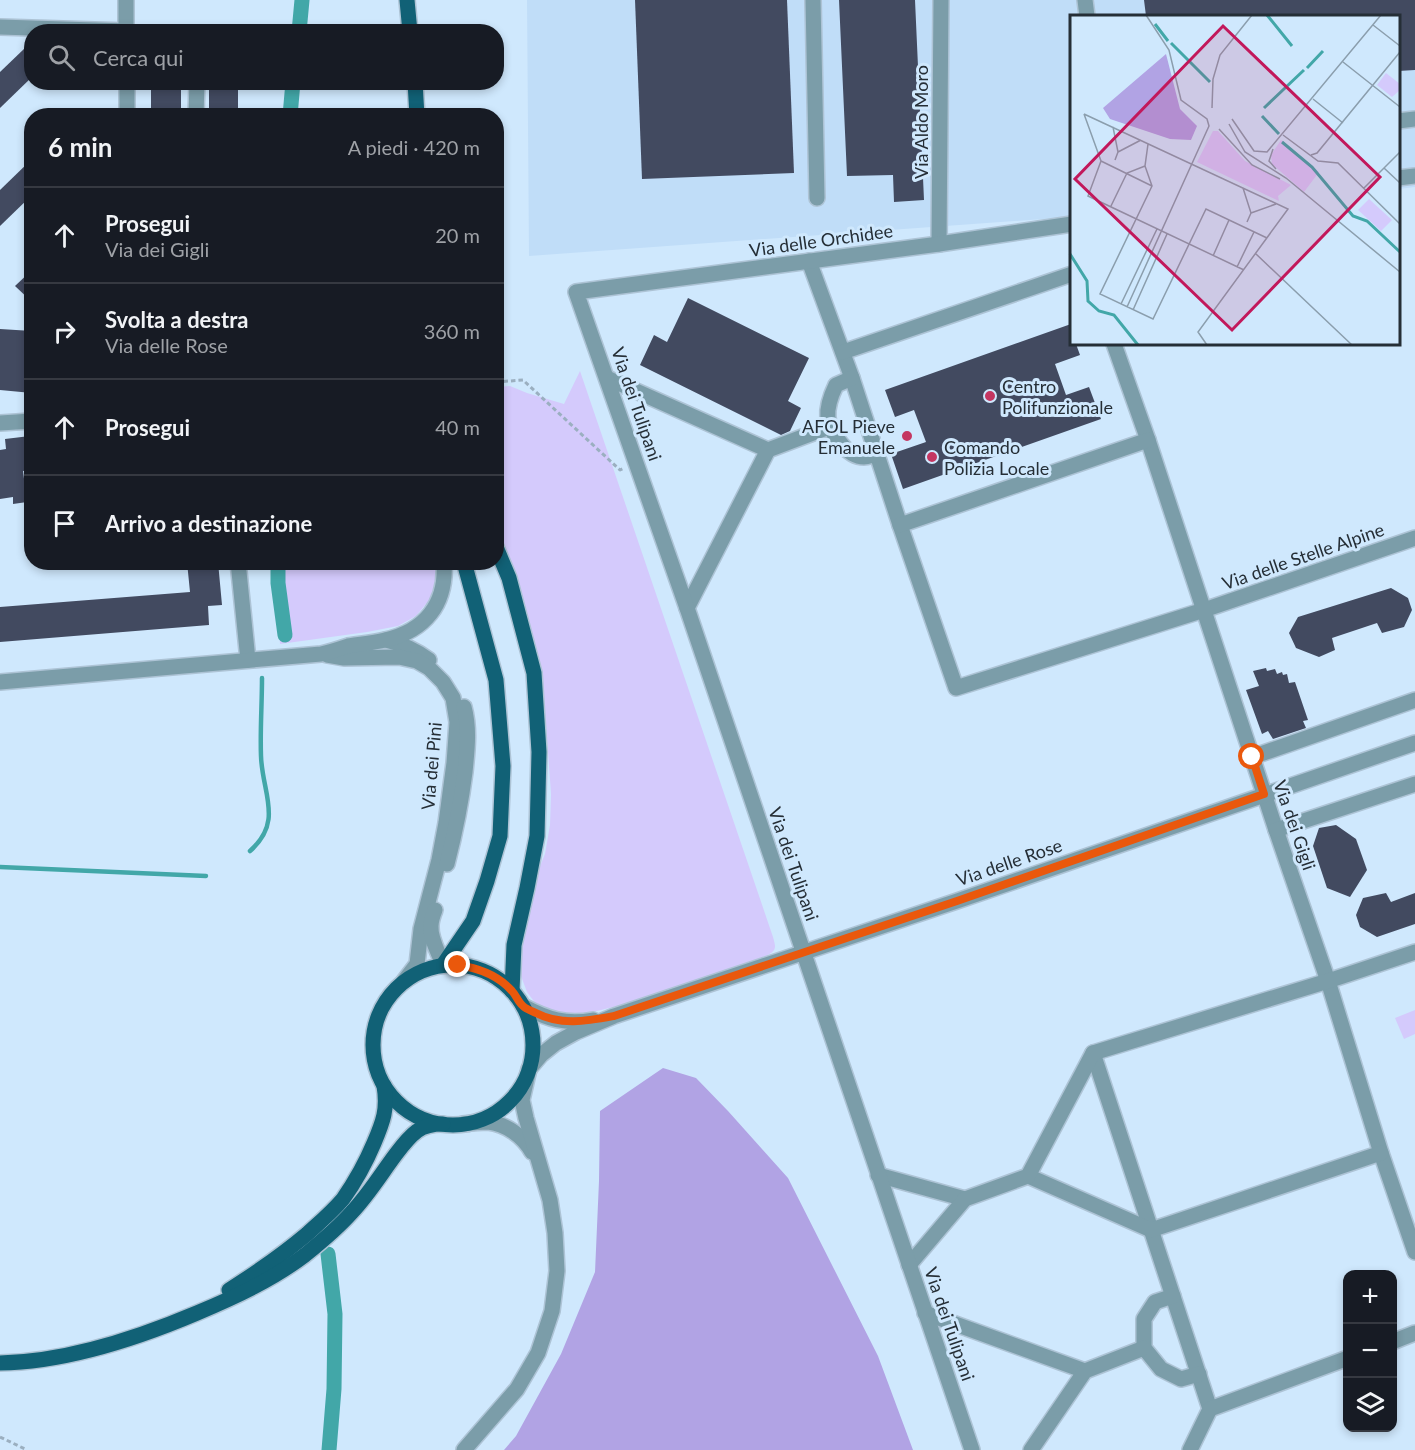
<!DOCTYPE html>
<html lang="it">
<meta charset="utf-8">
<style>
:root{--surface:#171b24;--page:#242831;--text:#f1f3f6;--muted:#9ea1a6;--line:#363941}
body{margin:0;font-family:Lato,sans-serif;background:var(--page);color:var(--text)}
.controls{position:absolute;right:18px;bottom:18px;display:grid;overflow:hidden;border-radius:12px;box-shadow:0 3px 9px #0003}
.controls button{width:54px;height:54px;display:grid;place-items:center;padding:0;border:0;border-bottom:2px solid var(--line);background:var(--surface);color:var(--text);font:30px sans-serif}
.stop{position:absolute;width:18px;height:18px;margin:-14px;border:4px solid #ea580c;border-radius:50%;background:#fff}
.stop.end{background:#ea580c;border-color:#fff;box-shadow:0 2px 6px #0008}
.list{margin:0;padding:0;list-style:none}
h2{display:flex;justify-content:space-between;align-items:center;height:78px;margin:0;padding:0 24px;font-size:26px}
h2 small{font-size:20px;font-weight:400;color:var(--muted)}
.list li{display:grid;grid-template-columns:39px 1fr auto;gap:18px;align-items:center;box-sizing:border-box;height:96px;padding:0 24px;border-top:2px solid var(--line)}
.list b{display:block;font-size:22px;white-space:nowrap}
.list p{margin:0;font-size:20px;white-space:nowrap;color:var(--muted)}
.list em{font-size:20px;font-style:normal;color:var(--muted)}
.icon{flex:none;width:33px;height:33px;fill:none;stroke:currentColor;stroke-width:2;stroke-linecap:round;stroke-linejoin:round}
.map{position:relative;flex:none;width:1415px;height:1450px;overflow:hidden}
.search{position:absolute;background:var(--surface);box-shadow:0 3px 9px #0003;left:24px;top:24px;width:480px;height:66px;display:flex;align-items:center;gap:15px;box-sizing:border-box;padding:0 21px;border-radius:24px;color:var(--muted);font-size:22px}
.panel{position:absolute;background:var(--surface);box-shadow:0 3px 9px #0003;left:24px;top:108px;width:480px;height:462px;border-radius:24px}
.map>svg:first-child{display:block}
.built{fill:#c0ddf8}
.green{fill:#d4cafc}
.forest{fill:#b1a3e4}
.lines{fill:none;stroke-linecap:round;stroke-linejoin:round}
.stream{stroke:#42a7a8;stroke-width:4.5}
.canal{stroke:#42a7a8;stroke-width:15}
.building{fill:#424a60}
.minor-casing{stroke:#adc3d5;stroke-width:18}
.major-casing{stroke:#adc3d5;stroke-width:18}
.path{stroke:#9bafc0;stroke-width:3;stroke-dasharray:4.5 3;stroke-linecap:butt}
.minor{stroke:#7b9da9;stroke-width:15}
.major{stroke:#116176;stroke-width:15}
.route{stroke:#ea580c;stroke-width:8}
.poi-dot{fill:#c43661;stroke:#cfe8fd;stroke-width:2}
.labels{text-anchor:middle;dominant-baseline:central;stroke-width:6;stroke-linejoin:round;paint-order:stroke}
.street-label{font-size:18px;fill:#252e36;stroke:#cfe8fd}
.poi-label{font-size:18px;fill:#252e36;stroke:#cfe8fd;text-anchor:start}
.inset-river{fill:none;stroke:#42a7a8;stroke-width:3}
.inset-road{fill:none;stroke:#8b9ead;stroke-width:1.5}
.view{fill:#c2185b;fill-opacity:0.15;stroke:#c2185b;stroke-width:3}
.inset-edge{fill:none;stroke:#252e36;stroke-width:3}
</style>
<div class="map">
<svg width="1415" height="1450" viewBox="0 0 1415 1450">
<rect width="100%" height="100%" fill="#cfe8fd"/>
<polygon class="built" points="527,0 1415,0 1415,187 1399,189 1398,16 1072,16 1071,217 529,256"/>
<g class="green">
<path d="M580 371 773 937C776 948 777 950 766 956L625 1004 593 1012 566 1015 551 1012 536 1004 527 992 521 976 520 956 523 923 535 878 545 854 550 825 551 794 546 723 539 675 523 603 497 528V387L510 386 527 393 564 404Z"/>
<polygon points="275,563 437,563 437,582 431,598 416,616 398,626 367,632 280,644"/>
<polygon points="1415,1010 1415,1034 1404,1039 1395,1018"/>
</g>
<polygon class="forest" points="663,1068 696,1078 728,1111 788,1178 878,1356 913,1450 504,1450 516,1436 561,1354 595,1272 599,1181 600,1111"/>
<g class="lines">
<g class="stream">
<path d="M250 851C284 821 262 793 261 756 260 730 262 704 262 678"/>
<polyline points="0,867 206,876"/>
</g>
<g class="canal">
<polyline points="299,32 302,0"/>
<polyline points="290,116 293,82"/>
<polyline points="278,562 278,583 285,635"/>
<polyline points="328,1254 335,1314 334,1389 329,1450"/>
</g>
</g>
<g class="building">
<polygon points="635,0 787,0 794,173 642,179"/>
<polygon points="839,0 915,0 924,200 894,202 893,175 847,176"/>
<polygon points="1144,0 1415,0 1415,70 1398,71 1398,16 1146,16"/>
<polygon points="25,48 32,56 32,77 0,108 0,72"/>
<rect x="151" y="82" width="30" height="34"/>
<rect x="209" y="82" width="29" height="34"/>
<polygon points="32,159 32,195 0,226 0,190"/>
<polygon points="32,270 32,302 15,286"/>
<polygon points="688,298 809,358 788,401 801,408 790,431 781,435 640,365 654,335 667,342"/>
<polygon points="1071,324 1071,344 1076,344 1080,355 1055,364 1066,395 1089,387 1101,419 903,489 891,454 926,442 914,410 895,417 885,390"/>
<polygon points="0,329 32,331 32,393 0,390"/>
<polygon points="30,436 30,441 32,441 32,470 23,471 27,502 13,504 13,497 0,499 0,450 6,449 5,439"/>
<polygon points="187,562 218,562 222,605 208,606 209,625 0,642 0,607 190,592"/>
<polygon points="1391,588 1408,598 1412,610 1404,627 1382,633 1377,623 1332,638 1335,650 1319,657 1296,648 1289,633 1298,617"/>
<polygon points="1266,668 1267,671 1275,669 1277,674 1282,672 1283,675 1287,674 1289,683 1295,682 1308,720 1303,721 1306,728 1273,739 1268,731 1262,734 1246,690 1259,686 1253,671"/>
<polygon points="1336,825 1356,839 1367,870 1350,897 1327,888 1313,846 1319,828"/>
<polygon points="1386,893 1391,902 1415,893 1415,924 1377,937 1360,927 1356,915 1363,898"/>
</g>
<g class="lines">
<defs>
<g id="minor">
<polyline points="813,0 817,198"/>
<polyline points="1085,0 1087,16"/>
<polyline points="0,27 126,31"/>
<polyline points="126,32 126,0"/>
<polyline points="127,82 127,116"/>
<polyline points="196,116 197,82"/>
<polyline points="1398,121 1415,119"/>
<polyline points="1398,178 1415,176"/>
<polyline points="939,244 941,0"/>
<polyline points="809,261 852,378 900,525 956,688 1204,610 1415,538"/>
<polyline points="1114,344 1148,440 1276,830 1328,981 1381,1153 1415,1252"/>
<polyline points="843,352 1072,274"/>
<polyline points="607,378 768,450"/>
<path d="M852 378 836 385C824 410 824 425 843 446 848 452 856 457 864 457 868 457 873 455 878 454"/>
<polyline points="0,423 32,421"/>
<polyline points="900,525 1148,440"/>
<polyline points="238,562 248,660"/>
<polyline points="687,608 768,450 829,427"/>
<path d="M386 640C402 644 416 650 429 660"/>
<polyline points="327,655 344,658 399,657 417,661 429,668 443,682 453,698 457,722 454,763 446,823 439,860 421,929 417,964 404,981"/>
<path d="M0 682 321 654C330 652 339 649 348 646 360 644 373 643 385 640 425 631 447 604 444 562"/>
<polyline points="1252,757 1415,700"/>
<polyline points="1276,830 1415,784"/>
<path d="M447 864C455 833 461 804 465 772 467 751 470 729 464 707"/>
<path d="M435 910C433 915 431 921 431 926 430 939 439 953 443 965"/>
<path d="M523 1006C547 1019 566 1025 593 1020"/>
<polyline points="1093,1053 1210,1409"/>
<path d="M463 1124C471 1123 480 1122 488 1122 506 1124 523 1136 532 1152"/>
<polyline points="878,1175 965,1199"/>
<polyline points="1028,1176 1151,1230 1381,1153"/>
<polyline points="909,1265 965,1199 1028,1176 1093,1053 1328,981 1415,952"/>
<polyline points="1173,1296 1155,1302 1144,1319 1144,1348 1161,1369 1181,1379 1199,1374"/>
<polyline points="925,1313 1085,1371"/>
<polyline points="1392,1342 1415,1333"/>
<polyline points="464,1450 517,1389 538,1353 552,1311 557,1271 555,1233 550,1200 526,1118 522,1100 529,1069 541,1055 556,1043 576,1032 614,1016 957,901 1415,743"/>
<polyline points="972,1450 687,608 576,292 939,244 1072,224"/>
<polyline points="1031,1450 1085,1371 1144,1348"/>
<polyline points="1190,1450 1210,1409 1348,1358"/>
</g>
<g id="major">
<polyline points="407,0 410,32"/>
<polyline points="415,82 417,116"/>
<polyline points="496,547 509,578 534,673 539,752 537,836 527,888 514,945 512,991"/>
<polyline points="443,965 473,921 487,881 500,836 503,766 496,680 464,562"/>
<circle cx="453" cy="1045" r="80"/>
<path d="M229 1290C256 1273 282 1255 307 1234 319 1223 332 1212 343 1199 355 1182 366 1162 374 1143 383 1122 388 1109 384 1086"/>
<path d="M0 1363C65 1362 138 1338 197 1313 235 1297 272 1280 305 1255 321 1242 338 1228 352 1212 369 1194 381 1174 396 1154 402 1146 409 1137 417 1131 425 1125 434 1124 443 1124"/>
</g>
</defs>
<use href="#minor" class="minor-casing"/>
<use href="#major" class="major-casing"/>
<g class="path">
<polyline points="496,382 523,380 620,470 624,468"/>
<polyline points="0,1437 27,1450"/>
</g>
<use href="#minor" class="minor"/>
<use href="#major" class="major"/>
</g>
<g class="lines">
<path class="route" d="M458 965C478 968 498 975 512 991 516 995 518 1002 523 1006 526 1009 532 1011 536 1013 561 1026 587 1021 614 1016L957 901 1264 794 1252 757"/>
</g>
<g class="poi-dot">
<circle cx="990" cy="396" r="6"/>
<circle cx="907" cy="436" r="6"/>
<circle cx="932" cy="457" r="6"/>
</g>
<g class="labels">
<g class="street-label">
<text transform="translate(921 122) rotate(-90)">Via Aldo Moro</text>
<text transform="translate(821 240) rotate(-8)">Via delle Orchidee</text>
<text transform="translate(637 404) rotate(71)">Via dei Tulipani</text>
<text transform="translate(1303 556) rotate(-19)">Via delle Stelle Alpine</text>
<text transform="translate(431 766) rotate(-85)">Via dei Pini</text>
<text transform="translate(1295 825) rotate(71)">Via dei Gigli</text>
<text transform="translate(1009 862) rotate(-19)">Via delle Rose</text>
<text transform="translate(794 864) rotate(71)">Via dei Tulipani</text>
<text transform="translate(950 1324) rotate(71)">Via dei Tulipani</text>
</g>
<g class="poi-label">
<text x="1002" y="386">Centro<tspan x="1002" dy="21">Polifunzionale</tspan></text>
<text x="895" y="426" text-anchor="end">AFOL Pieve<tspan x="895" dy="21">Emanuele</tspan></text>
<text x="944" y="447">Comando<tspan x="944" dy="21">Polizia Locale</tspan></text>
</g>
</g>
<g transform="translate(1070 15)">
<rect width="330" height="330" fill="#cfe8fd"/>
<path d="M316 58 330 69V75L322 82 307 70ZM143 116H148L175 146 221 170 208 181 209 186 127 147ZM211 125 249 157 234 177 202 149 201 140ZM299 184 322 205 311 216 288 195Z" fill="#d4cafc"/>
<path d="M96 39 110 94 127 111 121 125 100 124 40 104 33 93Z" fill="#b1a3e4"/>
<path class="inset-river" d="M197 0 222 31M85 9 98 26M101 28 140 67M237 53 253 36M194 93 234 55M192 101 209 119M212 127 242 152 283 201 297 206 330 237M0 239 17 266 18 286 29 296 44 300 68 330"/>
<path class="inset-road" d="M303 10 330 31M273 47 330 92M243 84 273 108M142 93 143 64 150 40 182 0M14 99 218 194 128 317 137 330M14 99 31 146 18 181 174 255M162 104 184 136 197 137 311 0M159 109 175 137 216 163 330 257M43 112 48 137 45 145M149 114 182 150 210 164M213 120 248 146 268 148 330 209M78 129 75 151 82 171 30 279 83 304 136 194 197 223M203 134 199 146 206 154M48 137 71 125M241 140 247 138 330 37M31 146 82 171M314 153 330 168M173 173 181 198 177 207M294 173 330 137M41 191 57 158 75 151M181 198 206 189M186 239 282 330M143 241 159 205M167 252 184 217M51 289 87 214M57 292 139 111 137 104 111 85 99 35 76 0M63 295 97 219"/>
<path class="view" d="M153 11 310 162 162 315 5 164Z"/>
<rect width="330" height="330" class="inset-edge"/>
</g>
</svg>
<div class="controls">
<button>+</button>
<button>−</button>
<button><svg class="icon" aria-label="layers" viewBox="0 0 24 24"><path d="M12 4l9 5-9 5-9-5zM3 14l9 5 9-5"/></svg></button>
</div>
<div class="stop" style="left:1252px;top:757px"></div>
<div class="stop end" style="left:458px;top:965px"></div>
<div class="search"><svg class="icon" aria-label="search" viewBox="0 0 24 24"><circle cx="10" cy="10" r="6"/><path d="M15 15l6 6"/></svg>Cerca qui</div>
<section class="panel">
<h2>6 min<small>A piedi · 420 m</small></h2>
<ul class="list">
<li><svg class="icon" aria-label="ahead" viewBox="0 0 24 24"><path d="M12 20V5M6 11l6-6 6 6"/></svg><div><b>Prosegui</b><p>Via dei Gigli</p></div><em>20 m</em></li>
<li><svg class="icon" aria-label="right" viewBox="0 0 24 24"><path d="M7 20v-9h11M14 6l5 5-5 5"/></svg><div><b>Svolta a destra</b><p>Via delle Rose</p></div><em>360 m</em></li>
<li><svg class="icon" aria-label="ahead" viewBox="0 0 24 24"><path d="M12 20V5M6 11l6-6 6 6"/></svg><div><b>Prosegui</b></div><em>40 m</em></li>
<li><svg class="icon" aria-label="arrive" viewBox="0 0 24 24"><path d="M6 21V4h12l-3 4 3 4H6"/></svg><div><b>Arrivo a destinazione</b></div></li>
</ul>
</section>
</div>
